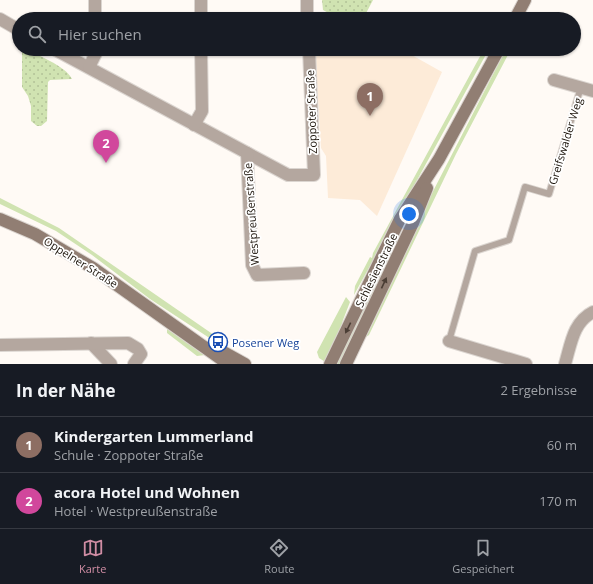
<!DOCTYPE html>
<html lang="de">
<meta charset="utf-8">
<style>
:root{--surface:#171b24;--page:#242831;--text:#f1f3f6;--muted:#9ea1a6;--line:#363941;--accent:#d08da4}
body{margin:0;font-family:"Open Sans",sans-serif;background:var(--page);color:var(--text)}
.you{position:absolute;left:409px;top:214px;width:14px;height:14px;margin:-10px;border:3px solid #fff;border-radius:50%;background:#1a73e8;box-shadow:0 0 0 6px #1a73e833}
.badge{display:grid;place-items:center;width:26px;height:26px;border-radius:50%;background:var(--accent);color:#fff;font-size:13px;font-weight:700}
.pin{position:absolute;translate:-50% -33px;filter:drop-shadow(0 1px 2px #0008)}
.pin::after{content:'';position:absolute;top:21px;width:14px;height:12px;background:inherit;clip-path:polygon(0 0,100% 0,50% 100%)}
.list{margin:0;padding:0;list-style:none}
h2{display:flex;justify-content:space-between;align-items:center;height:52px;margin:0;padding:0 16px;font-size:17px}
h2 small{font-size:13px;font-weight:400;color:var(--muted)}
.list li{display:grid;grid-template-columns:26px 1fr auto;gap:12px;align-items:center;box-sizing:border-box;height:56px;padding:0 16px;border-top:1px solid var(--line)}
.list b{display:block;font-size:15px;white-space:nowrap}
.list p{margin:0;font-size:13px;white-space:nowrap;color:var(--muted)}
.list em{font-size:13px;font-style:normal;color:var(--muted)}
.icon{flex:none;width:22px;height:22px;fill:none;stroke:currentColor;stroke-width:2;stroke-linecap:round;stroke-linejoin:round}
.map{position:relative;flex:none;width:593px;height:364px;overflow:hidden}
.search{position:absolute;background:var(--surface);box-shadow:0 1px 3px #0004;left:12px;right:12px;top:12px;height:44px;display:flex;align-items:center;gap:10px;box-sizing:border-box;padding:0 14px;border-radius:22px;color:var(--muted);font-size:15px}
.sheet{height:164px;background:var(--surface)}
nav{display:flex;justify-content:space-around;align-items:center;box-sizing:border-box;height:56px;border-top:1px solid var(--line);background:var(--surface);font-size:11px;color:var(--muted)}
nav a{display:grid;justify-items:center;gap:2px}
nav .on{color:var(--accent)}
.map>svg:first-child{display:block}
.built{fill:#fdebd8}
.grass{fill:#d0e3b1}
.park{fill:url(#park-dots)}
.lines{fill:none;stroke-linecap:round;stroke-linejoin:round}
.lane-casing{stroke:#dbd5d0;stroke-width:8}
.street-casing{stroke:#dbd5d0;stroke-width:14}
.secondary-casing{stroke:#dbd5d0;stroke-width:14}
.lane{stroke:#b4a79f;stroke-width:6}
.street{stroke:#b4a79f;stroke-width:12}
.secondary{stroke:#917e73;stroke-width:12}
.oneway{fill:#4b3e35}
.labels{text-anchor:middle;dominant-baseline:central;stroke-width:3.5;stroke-linejoin:round;paint-order:stroke}
.street-label{font-size:11px;fill:#1c140b;stroke:#fff}
.transit-label{font-size:11px;fill:#164399;stroke:#fff;text-anchor:start}
</style>
<div class="map">
<svg width="593" height="364" viewBox="0 0 593 364">
<defs>
<pattern id="park-dots" width="8" height="8" patternUnits="userSpaceOnUse"><rect width="8" height="8" fill="#d0e3b1"/><path d="M2 2h.1M6 6h.1" fill="none" stroke="#b2c297" stroke-width="1.8" stroke-linecap="round"/></pattern>
</defs>
<rect width="100%" height="100%" fill="#fffaf5"/>
<polygon class="built" points="315,49 401,49 442,72 377,216 360,200 328,198 326,156 321,148"/>
<g class="grass">
<polygon points="484,49 489,49 354,295 355,286 370,257 372,258 373,253"/>
<polygon points="506,49 511,49 456,154 369,335 363,339 427,203"/>
<polygon points="0,198 59,228 214,335 211,339 150,299 92,255 56,231 0,204"/>
<polygon points="400,232 402,233 341,364 334,364"/>
<polygon points="346,297 350,302 343,320 338,339 327,363 319,358 317,352"/>
<polygon points="167,329 205,355 197,356 167,333"/>
</g>
<g class="park">
<path d="M322 0H373L363 19C349 19 335 17 323 10Z"/>
<path d="M22 49C35 53 67 67 72 79L50 80 48 82 47 121 41 126H37L31 121V106L28 96 22 87Z"/>
</g>
<g class="lines">
<defs>
<polyline id="lane" points="449,341 475,251 509,240 525,187 549,194 581,87"/>
<g id="street">
<polyline points="95,0 95,19"/>
<polyline points="201,0 201,19"/>
<polyline points="307,0 307,19"/>
<polyline points="0,19 19,30"/>
<polyline points="54,49 288,175 314,175 309,49"/>
<polyline points="89,67 96,53 96,49"/>
<polyline points="554,80 593,91"/>
<polyline points="194,125 202,111 201,49"/>
<polyline points="247,153 252,265 257,275 304,273"/>
<polyline points="449,341 526,364"/>
<polyline points="91,343 111,364"/>
<polyline points="0,345 128,343 138,349 141,354 134,364"/>
<path d="M565 364C571 344 573 322 593 312"/>
</g>
<g id="secondary">
<polyline points="515,19 525,0"/>
<polyline points="0,219 35,234 93,268 228,364"/>
<polyline points="218,349 245,364"/>
<polyline points="330,364 400,219 439,159 499,49"/>
<polyline points="346,364 413,223 427,188"/>
</g>
</defs>
<use href="#lane" class="lane-casing"/>
<use href="#street" class="street-casing"/>
<use href="#secondary" class="secondary-casing"/>
<use href="#lane" class="lane"/>
<use href="#street" class="street"/>
<use href="#secondary" class="secondary"/>
</g>
<defs><path id="oneway-solid" d="M-6-.8H1V-3.2L6.5 0L1 3.2V.8H-6Z"/></defs>
<g class="oneway">
<use href="#oneway-solid" transform="translate(384 283) rotate(-65)"/>
<use href="#oneway-solid" transform="translate(348 328) rotate(116)"/>
</g>
<defs>
<symbol id="bus-ring" viewBox="-11 -11 22 22"><circle r="9.5" fill="#fff" stroke="#1a4fb4" stroke-width="1.5"/><path d="M-5-6H5V4H4V6H2V4H-2V6H-4V4H-5ZM-3.5-4V0h7V-4ZM-3.5 1.2v1.5H-2V1.2ZM2 1.2v1.5H3.5V1.2Z" fill="#1a4fb4"/></symbol>
</defs>
<g fill-rule="evenodd">
<use href="#bus-ring" x="207" y="331" width="22" height="22"/>
</g>
<g class="labels">
<g class="street-label">
<text transform="translate(311 112) rotate(-92)">Zoppoter Straße</text>
<text transform="translate(565 141) rotate(-73)">Greifswalder Weg</text>
<text transform="translate(251 214) rotate(-94)">Westpreußenstraße</text>
<text transform="translate(81 262) rotate(32)">Oppelner Straße</text>
<text transform="translate(376 270) rotate(-64)">Schlesienstraße</text>
</g>
<g class="transit-label">
<text x="232" y="342">Posener Weg</text>
</g>
</g>
</svg>
<div class="you"></div>
<div class="pin badge" style="left:370px;top:116px;background:#8d6e63">1</div>
<div class="pin badge" style="left:106px;top:163px;background:#d1479c">2</div>
<div class="search"><svg class="icon" aria-label="search" viewBox="0 0 24 24"><circle cx="10" cy="10" r="6"/><path d="M15 15l6 6"/></svg>Hier suchen</div>
</div>
<section class="sheet">
<h2>In der Nähe<small>2 Ergebnisse</small></h2>
<ul class="list">
<li><span class="badge" style="background:#8d6e63">1</span><div><b>Kindergarten Lummerland</b><p>Schule · Zoppoter Straße</p></div><em>60 m</em></li>
<li><span class="badge" style="background:#d1479c">2</span><div><b>acora Hotel und Wohnen</b><p>Hotel · Westpreußenstraße</p></div><em>170 m</em></li>
</ul>
</section>
<nav>
<a class="on"><svg class="icon" aria-label="map" viewBox="0 0 24 24"><path d="M3 6l6-2 6 2 6-2v14l-6 2-6-2-6 2zM9 4v14M15 6v14"/></svg>Karte</a>
<a><svg class="icon" aria-label="directions" viewBox="0 0 24 24"><path d="M12 3l9 9-9 9-9-9zM9 14v-3h6M13 9l2 2-2 2"/></svg>Route</a>
<a><svg class="icon" aria-label="saved" viewBox="0 0 24 24"><path d="M7 4h10v16l-5-4-5 4z"/></svg>Gespeichert</a>
</nav>
